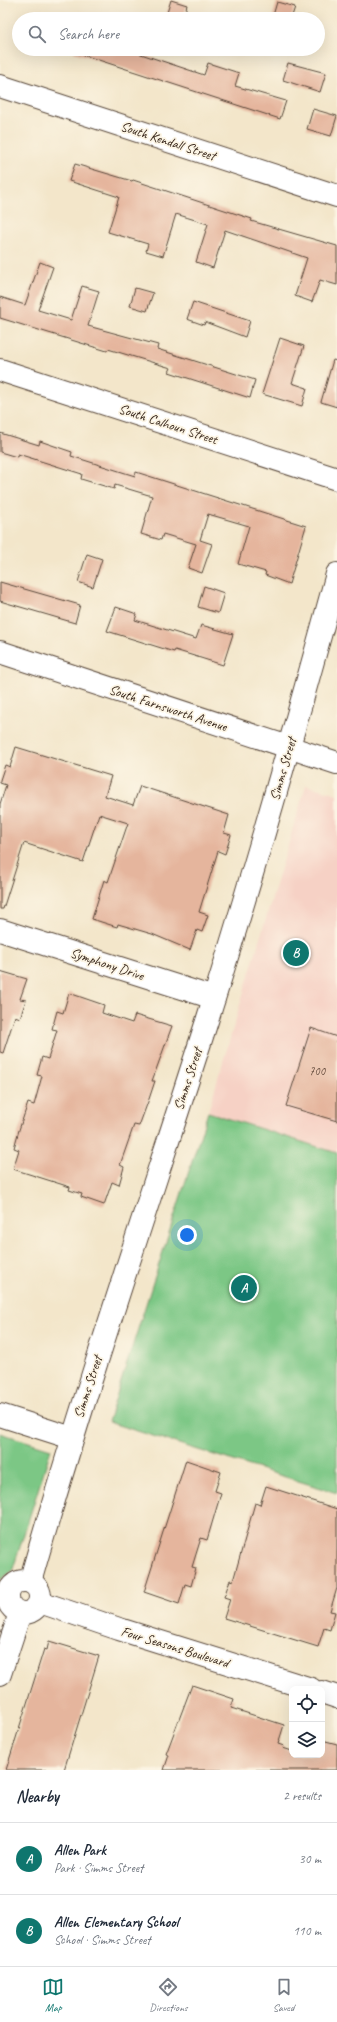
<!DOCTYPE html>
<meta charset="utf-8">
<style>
:root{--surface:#fff;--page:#f6f6f7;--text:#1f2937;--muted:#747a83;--line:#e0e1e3;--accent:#0f766e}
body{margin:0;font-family:Caveat,sans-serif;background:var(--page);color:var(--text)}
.controls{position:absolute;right:12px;bottom:12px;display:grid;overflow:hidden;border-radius:8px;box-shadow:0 4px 16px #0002}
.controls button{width:36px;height:36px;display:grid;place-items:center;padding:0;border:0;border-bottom:1px solid var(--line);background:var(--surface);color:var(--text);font:20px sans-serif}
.you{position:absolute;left:187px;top:1235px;width:14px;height:14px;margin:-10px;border:3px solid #fff;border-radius:50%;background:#1a73e8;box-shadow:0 0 0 6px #1a73e833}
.badge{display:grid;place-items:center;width:26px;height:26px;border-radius:50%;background:var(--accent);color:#fff;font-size:13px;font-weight:700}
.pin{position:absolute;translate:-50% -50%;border:2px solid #fff;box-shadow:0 1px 4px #0006}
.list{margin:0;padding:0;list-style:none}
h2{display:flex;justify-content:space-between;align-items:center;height:52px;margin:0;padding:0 16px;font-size:17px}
h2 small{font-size:13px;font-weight:400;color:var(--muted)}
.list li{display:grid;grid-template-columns:26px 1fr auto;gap:12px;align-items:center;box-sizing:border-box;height:72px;padding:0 16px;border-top:1px solid var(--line)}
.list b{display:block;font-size:15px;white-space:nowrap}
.list p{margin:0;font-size:13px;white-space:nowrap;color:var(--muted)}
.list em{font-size:13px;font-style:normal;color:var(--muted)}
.icon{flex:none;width:22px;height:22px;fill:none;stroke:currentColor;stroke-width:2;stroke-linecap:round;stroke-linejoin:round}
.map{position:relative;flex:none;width:337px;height:1770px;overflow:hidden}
.search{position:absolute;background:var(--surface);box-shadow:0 4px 16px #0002;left:12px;right:12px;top:12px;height:44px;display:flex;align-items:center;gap:10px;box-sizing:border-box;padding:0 14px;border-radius:22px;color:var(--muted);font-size:15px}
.sheet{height:196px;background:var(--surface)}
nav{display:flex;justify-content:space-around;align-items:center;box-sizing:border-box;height:56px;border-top:1px solid var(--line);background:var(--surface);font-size:11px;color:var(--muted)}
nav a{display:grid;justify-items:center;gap:2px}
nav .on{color:var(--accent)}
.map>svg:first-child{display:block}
.built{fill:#f6d1c5}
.green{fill:#7bc785;stroke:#5b7852}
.building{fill:#e5b59d}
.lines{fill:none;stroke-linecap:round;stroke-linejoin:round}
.minor-casing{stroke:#574638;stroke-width:24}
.minor{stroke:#fff;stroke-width:22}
.labels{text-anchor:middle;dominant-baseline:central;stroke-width:3.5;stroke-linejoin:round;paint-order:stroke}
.number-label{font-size:12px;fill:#664d3e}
.street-label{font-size:14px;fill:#3b2a1e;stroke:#fcf5e5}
</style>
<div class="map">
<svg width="337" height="1770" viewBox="0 0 337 1770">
<rect width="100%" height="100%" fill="#fcf5e5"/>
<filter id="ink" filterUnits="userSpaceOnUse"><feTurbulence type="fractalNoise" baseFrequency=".025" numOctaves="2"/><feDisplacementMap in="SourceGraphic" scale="8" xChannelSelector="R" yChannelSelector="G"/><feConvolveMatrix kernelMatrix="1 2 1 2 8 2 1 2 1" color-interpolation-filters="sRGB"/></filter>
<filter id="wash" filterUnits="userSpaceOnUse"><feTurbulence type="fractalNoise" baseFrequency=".012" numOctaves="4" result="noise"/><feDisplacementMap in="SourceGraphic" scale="16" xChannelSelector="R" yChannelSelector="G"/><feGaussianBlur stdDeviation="0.9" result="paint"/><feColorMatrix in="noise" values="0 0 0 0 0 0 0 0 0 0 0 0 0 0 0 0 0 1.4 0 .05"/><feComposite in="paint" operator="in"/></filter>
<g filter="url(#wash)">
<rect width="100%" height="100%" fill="#f3e6ca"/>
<polygon class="built" points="306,785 337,794 337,1153 208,1112"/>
<g class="green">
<polygon points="208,1112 337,1153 337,1493 108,1422"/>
<polygon points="0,1433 51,1449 12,1572 0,1579"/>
</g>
<g id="blocks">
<g class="building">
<polygon points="171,0 187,5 183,19 165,19"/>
<polygon points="277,2 295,7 291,19 272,19"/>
<polygon points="75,49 126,49 204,75 208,63 239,73 235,86 286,101 280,119 74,52"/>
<polygon points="288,63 326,73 320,92 283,80"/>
<polygon points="313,109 337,116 331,136 307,129"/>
<polygon points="75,164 132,181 133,180 252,219 251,221 337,246 337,285 320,280 312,302 295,296 307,258 225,230 213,268 196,262 208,224 176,214 163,256 146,251 148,244 108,232 119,197 69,181"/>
<polygon points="40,262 53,267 38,310 71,320 82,286 99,291 88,326 158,345 157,349 255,380 250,398 169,372 171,368 108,349 107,351 0,318 0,297 25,305"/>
<polygon points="135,288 153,293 147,311 130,306"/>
<polygon points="193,302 250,321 245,337 205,322 204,325 187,319"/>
<polygon points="280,338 304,346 292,383 307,388 302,406 262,394"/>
<polygon points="333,360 337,361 337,407 321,402"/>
<polygon points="0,433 39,445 40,441 72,452 71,456 135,476 136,472 306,526 289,584 265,575 266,572 238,564 249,526 208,514 200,540 212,544 202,573 188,568 196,544 163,534 161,540 141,534 152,496 115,485 114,489 81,479 82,474 18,454 17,457 0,452"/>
<polygon points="87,554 102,559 93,587 78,582"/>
<polygon points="0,582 80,605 75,623 0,601"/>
<polygon points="204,586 224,593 218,613 198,607"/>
<polygon points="116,607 137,614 135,620 196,639 201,625 233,634 223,665 175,650 174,652 107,631"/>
<polygon points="16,747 111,776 105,796 133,805 140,786 229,815 224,833 231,835 225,854 218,851 199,912 208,915 202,932 197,930 190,950 152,934 118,924 117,927 92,919 104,880 108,882 128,823 99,814 83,862 24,843 3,909 0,909 0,804 6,785 0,783 0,780 5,765 10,767"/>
<polygon points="0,971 27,979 20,999 26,1000 20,1018 15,1016 3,1053 0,1052"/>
<polygon points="69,993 104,1005 102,1013 132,1023 135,1015 172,1026 152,1081 155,1081 149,1099 139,1126 134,1125 120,1165 124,1167 119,1185 112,1182 104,1205 81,1197 82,1194 69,1190 70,1187 13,1169 19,1150 14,1148 19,1130 28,1103 34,1105 42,1076 37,1075 42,1057 48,1059 57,1030 52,1029 57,1011 63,1013"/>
<polygon points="311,1028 337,1037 337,1121 286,1106"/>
<polygon points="186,1460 221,1472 215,1491 221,1493 207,1540 201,1538 192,1567 196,1568 191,1586 185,1584 179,1604 144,1592"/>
<polygon points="266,1486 337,1509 337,1588 330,1611 335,1612 330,1630 324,1628 318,1647 224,1618 230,1599 224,1597 230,1580 233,1581 255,1503 260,1505"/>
<polygon points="49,1641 99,1656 64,1770 6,1770 44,1649 47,1650"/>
<polygon points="192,1685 234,1699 231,1708 284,1725 278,1744 284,1746 283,1748 292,1751 292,1755 322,1755 322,1740 337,1744 337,1770 164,1770 169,1755 166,1754"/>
</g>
</g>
</g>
<g filter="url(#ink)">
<use href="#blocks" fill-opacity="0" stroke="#574638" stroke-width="1"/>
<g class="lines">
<defs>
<g id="minor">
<polyline points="0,86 337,196"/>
<polyline points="0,370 337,479"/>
<polyline points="0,652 337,763"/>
<polyline points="0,930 214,998"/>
<polyline points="0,1415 72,1438"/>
<circle cx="24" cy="1597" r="16"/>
<path d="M30 1582C84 1393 147 1208 207 1021 254 873 296 724 337 574"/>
<polyline points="40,1602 119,1629 311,1689"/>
<polyline points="0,1674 20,1613"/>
<polyline points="322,1692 337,1697"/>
</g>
</defs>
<use href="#minor" class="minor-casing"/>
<use href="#minor" class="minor"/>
</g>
</g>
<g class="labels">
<g class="number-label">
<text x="317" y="1071">700</text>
</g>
<g class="street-label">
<text transform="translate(168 141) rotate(18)">South Kendall Street</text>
<text transform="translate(168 424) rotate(18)">South Calhoun Street</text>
<text transform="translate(168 708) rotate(18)">South Farnsworth Avenue</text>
<text transform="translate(283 769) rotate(-74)">Simms Street</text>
<text transform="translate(107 964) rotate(18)">Symphony Drive</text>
<text transform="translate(188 1079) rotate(-72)">Simms Street</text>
<text transform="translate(88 1387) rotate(-72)">Simms Street</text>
<text transform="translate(175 1647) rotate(17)">Four Seasons Boulevard</text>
</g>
</g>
</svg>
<div class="controls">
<button><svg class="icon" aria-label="locate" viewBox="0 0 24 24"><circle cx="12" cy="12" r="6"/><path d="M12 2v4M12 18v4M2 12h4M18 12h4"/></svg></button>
<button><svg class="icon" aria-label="layers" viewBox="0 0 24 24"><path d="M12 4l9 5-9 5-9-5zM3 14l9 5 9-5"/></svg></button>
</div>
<div class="you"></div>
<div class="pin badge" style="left:244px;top:1288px">A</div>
<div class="pin badge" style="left:296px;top:953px">B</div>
<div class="search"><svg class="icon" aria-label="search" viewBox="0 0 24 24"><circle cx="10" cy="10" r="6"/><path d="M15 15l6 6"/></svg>Search here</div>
</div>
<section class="sheet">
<h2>Nearby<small>2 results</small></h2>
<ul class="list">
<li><span class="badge">A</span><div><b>Allen Park</b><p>Park · Simms Street</p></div><em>30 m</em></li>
<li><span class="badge">B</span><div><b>Allen Elementary School</b><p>School · Simms Street</p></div><em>110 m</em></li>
</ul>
</section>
<nav>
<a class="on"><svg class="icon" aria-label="map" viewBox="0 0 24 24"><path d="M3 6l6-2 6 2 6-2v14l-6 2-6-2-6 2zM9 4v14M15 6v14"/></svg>Map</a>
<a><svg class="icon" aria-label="directions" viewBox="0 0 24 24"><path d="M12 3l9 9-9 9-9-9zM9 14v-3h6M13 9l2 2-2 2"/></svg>Directions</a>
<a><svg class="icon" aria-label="saved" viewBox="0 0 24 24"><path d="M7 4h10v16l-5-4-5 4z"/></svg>Saved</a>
</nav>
